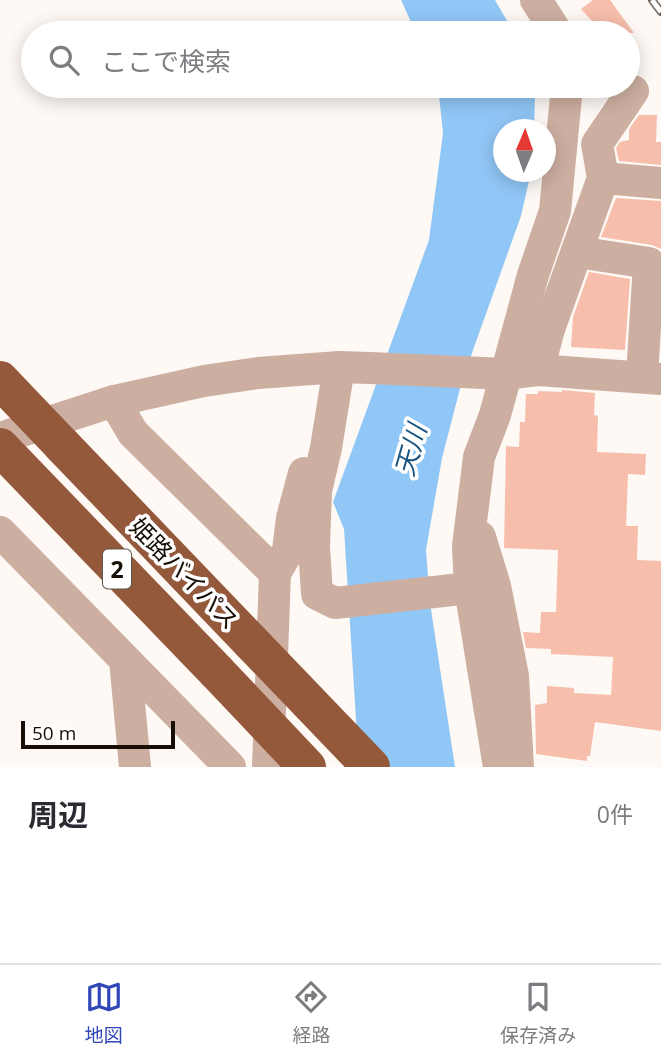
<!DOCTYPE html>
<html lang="ja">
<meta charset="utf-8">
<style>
:root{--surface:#fff;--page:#f2f2f3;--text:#2b2b33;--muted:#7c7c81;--line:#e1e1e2;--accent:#3146b7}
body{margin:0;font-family:"Open Sans","Noto Sans JP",sans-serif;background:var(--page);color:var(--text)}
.compass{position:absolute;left:493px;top:119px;width:63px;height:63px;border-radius:50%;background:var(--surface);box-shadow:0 4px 18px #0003;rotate:2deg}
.scale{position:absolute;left:21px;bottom:18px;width:154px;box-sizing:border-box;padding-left:7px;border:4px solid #170e06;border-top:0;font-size:19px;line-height:24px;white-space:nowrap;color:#170e06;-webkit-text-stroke:5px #fff;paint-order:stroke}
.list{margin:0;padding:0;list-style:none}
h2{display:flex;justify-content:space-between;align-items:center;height:91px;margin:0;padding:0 28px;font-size:30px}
h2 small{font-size:23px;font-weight:400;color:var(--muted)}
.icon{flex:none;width:38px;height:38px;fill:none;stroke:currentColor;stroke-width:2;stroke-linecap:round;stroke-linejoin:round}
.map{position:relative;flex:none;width:661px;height:767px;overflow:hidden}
.search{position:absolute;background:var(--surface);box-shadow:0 4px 18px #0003;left:21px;right:21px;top:21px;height:77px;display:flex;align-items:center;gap:18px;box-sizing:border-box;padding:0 24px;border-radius:38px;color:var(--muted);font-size:26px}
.sheet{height:196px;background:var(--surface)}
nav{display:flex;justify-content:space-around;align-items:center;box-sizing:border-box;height:98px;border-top:2px solid var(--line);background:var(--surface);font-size:19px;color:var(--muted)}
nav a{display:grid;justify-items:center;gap:4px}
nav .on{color:var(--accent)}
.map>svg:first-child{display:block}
.water{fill:#91c7f7}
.building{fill:#f7beac}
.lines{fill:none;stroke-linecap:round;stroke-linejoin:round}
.minor{stroke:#cdafa1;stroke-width:32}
.highway{stroke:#94593b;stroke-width:38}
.rail-casing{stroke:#716963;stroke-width:8}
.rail{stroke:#fff;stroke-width:5;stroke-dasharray:16;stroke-linecap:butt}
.highway-bridge{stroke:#94593b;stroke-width:38}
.labels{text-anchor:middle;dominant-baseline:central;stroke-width:7;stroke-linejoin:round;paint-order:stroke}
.shield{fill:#fff;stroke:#5d5651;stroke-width:2}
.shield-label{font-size:23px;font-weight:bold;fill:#170e06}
.street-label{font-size:24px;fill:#170e06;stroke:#fff}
.water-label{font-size:26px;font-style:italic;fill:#1a5481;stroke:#fff}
</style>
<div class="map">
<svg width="661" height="767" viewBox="0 0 661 767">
<rect width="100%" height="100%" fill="#fef9f4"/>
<g class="water">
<polygon points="401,0 495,0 514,33 416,33"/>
<polygon points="438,86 532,86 535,96 534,129 504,130 504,172 531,172 521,216 462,381 442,458 426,550 430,603 455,767 359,767 344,529 333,502 429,240 443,133"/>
</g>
<g class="building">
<polygon points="593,0 610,0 634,33 603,33 581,9"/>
<polygon points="639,115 657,115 656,142 661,142 661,165 619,161 616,148 620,142 629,140 629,129"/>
<polygon points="616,198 661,201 661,249 652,245 601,237"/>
<polygon points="589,272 630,279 625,350 571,347 573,317"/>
<polygon points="562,390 595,393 594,415 598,416 597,452 646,454 645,475 628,474 626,526 638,526 637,560 661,561 661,731 595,722 590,756 587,756 587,761 536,754 535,705 547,703 547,686 574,688 574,693 611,695 613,657 551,654 551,649 526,648 523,632 540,633 541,612 556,612 558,550 504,548 506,446 519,447 520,422 525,422 526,394 538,394 538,391 562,392"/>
</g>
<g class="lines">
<g class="minor">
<polyline points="536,0 557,33"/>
<polyline points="603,178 661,183"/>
<polyline points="577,252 649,263 642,376"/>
<polyline points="339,367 326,448 316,491 314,547 317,594 335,603 470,588"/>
<polyline points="538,370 549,329 603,178 597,144 633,91"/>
<polyline points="114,401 133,433 275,573 268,767"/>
<polyline points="0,438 114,401 204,381 258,373 339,367 370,368 506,374 538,370 661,379"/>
<polyline points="0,532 230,767"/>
<polyline points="480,537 495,586 513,676 518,767"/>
<polyline points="275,573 288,551 292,518 304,473"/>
<polyline points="125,660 135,767"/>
<polyline points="499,767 470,588 468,546 479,457 495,415 533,275 555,211 567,86"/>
</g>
<g class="highway">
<polyline points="62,445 251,642"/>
<polyline points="0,447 217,672"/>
</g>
<defs>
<polyline id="rail" points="652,0 661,12"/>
</defs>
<use href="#rail" class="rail-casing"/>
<use href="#rail" class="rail"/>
<g class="highway-bridge">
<polyline points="0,380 62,445"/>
<polyline points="251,642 371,767"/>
<polyline points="217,672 307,767"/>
</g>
</g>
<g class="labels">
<rect class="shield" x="103" y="549.5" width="28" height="39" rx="5"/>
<g class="shield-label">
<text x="117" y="569">2</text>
</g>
<g class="street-label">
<text transform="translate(185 573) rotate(46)">姫路バイパス</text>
</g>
<g class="water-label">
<text transform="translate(410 450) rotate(-74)">天川</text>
</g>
</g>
</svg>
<svg class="compass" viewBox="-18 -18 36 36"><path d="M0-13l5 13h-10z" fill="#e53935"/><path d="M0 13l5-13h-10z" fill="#7c7c81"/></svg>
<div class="scale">50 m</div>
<div class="search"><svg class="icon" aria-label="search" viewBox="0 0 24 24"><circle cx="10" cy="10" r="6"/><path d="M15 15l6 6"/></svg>ここで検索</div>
</div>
<section class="sheet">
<h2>周辺<small>0件</small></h2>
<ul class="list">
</ul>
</section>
<nav>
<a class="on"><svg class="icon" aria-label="map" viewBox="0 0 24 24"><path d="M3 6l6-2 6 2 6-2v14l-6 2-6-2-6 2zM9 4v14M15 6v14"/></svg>地図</a>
<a><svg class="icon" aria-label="directions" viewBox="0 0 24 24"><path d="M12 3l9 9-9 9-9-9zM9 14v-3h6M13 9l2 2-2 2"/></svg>経路</a>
<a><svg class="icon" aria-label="saved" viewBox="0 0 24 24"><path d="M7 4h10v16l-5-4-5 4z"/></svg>保存済み</a>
</nav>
